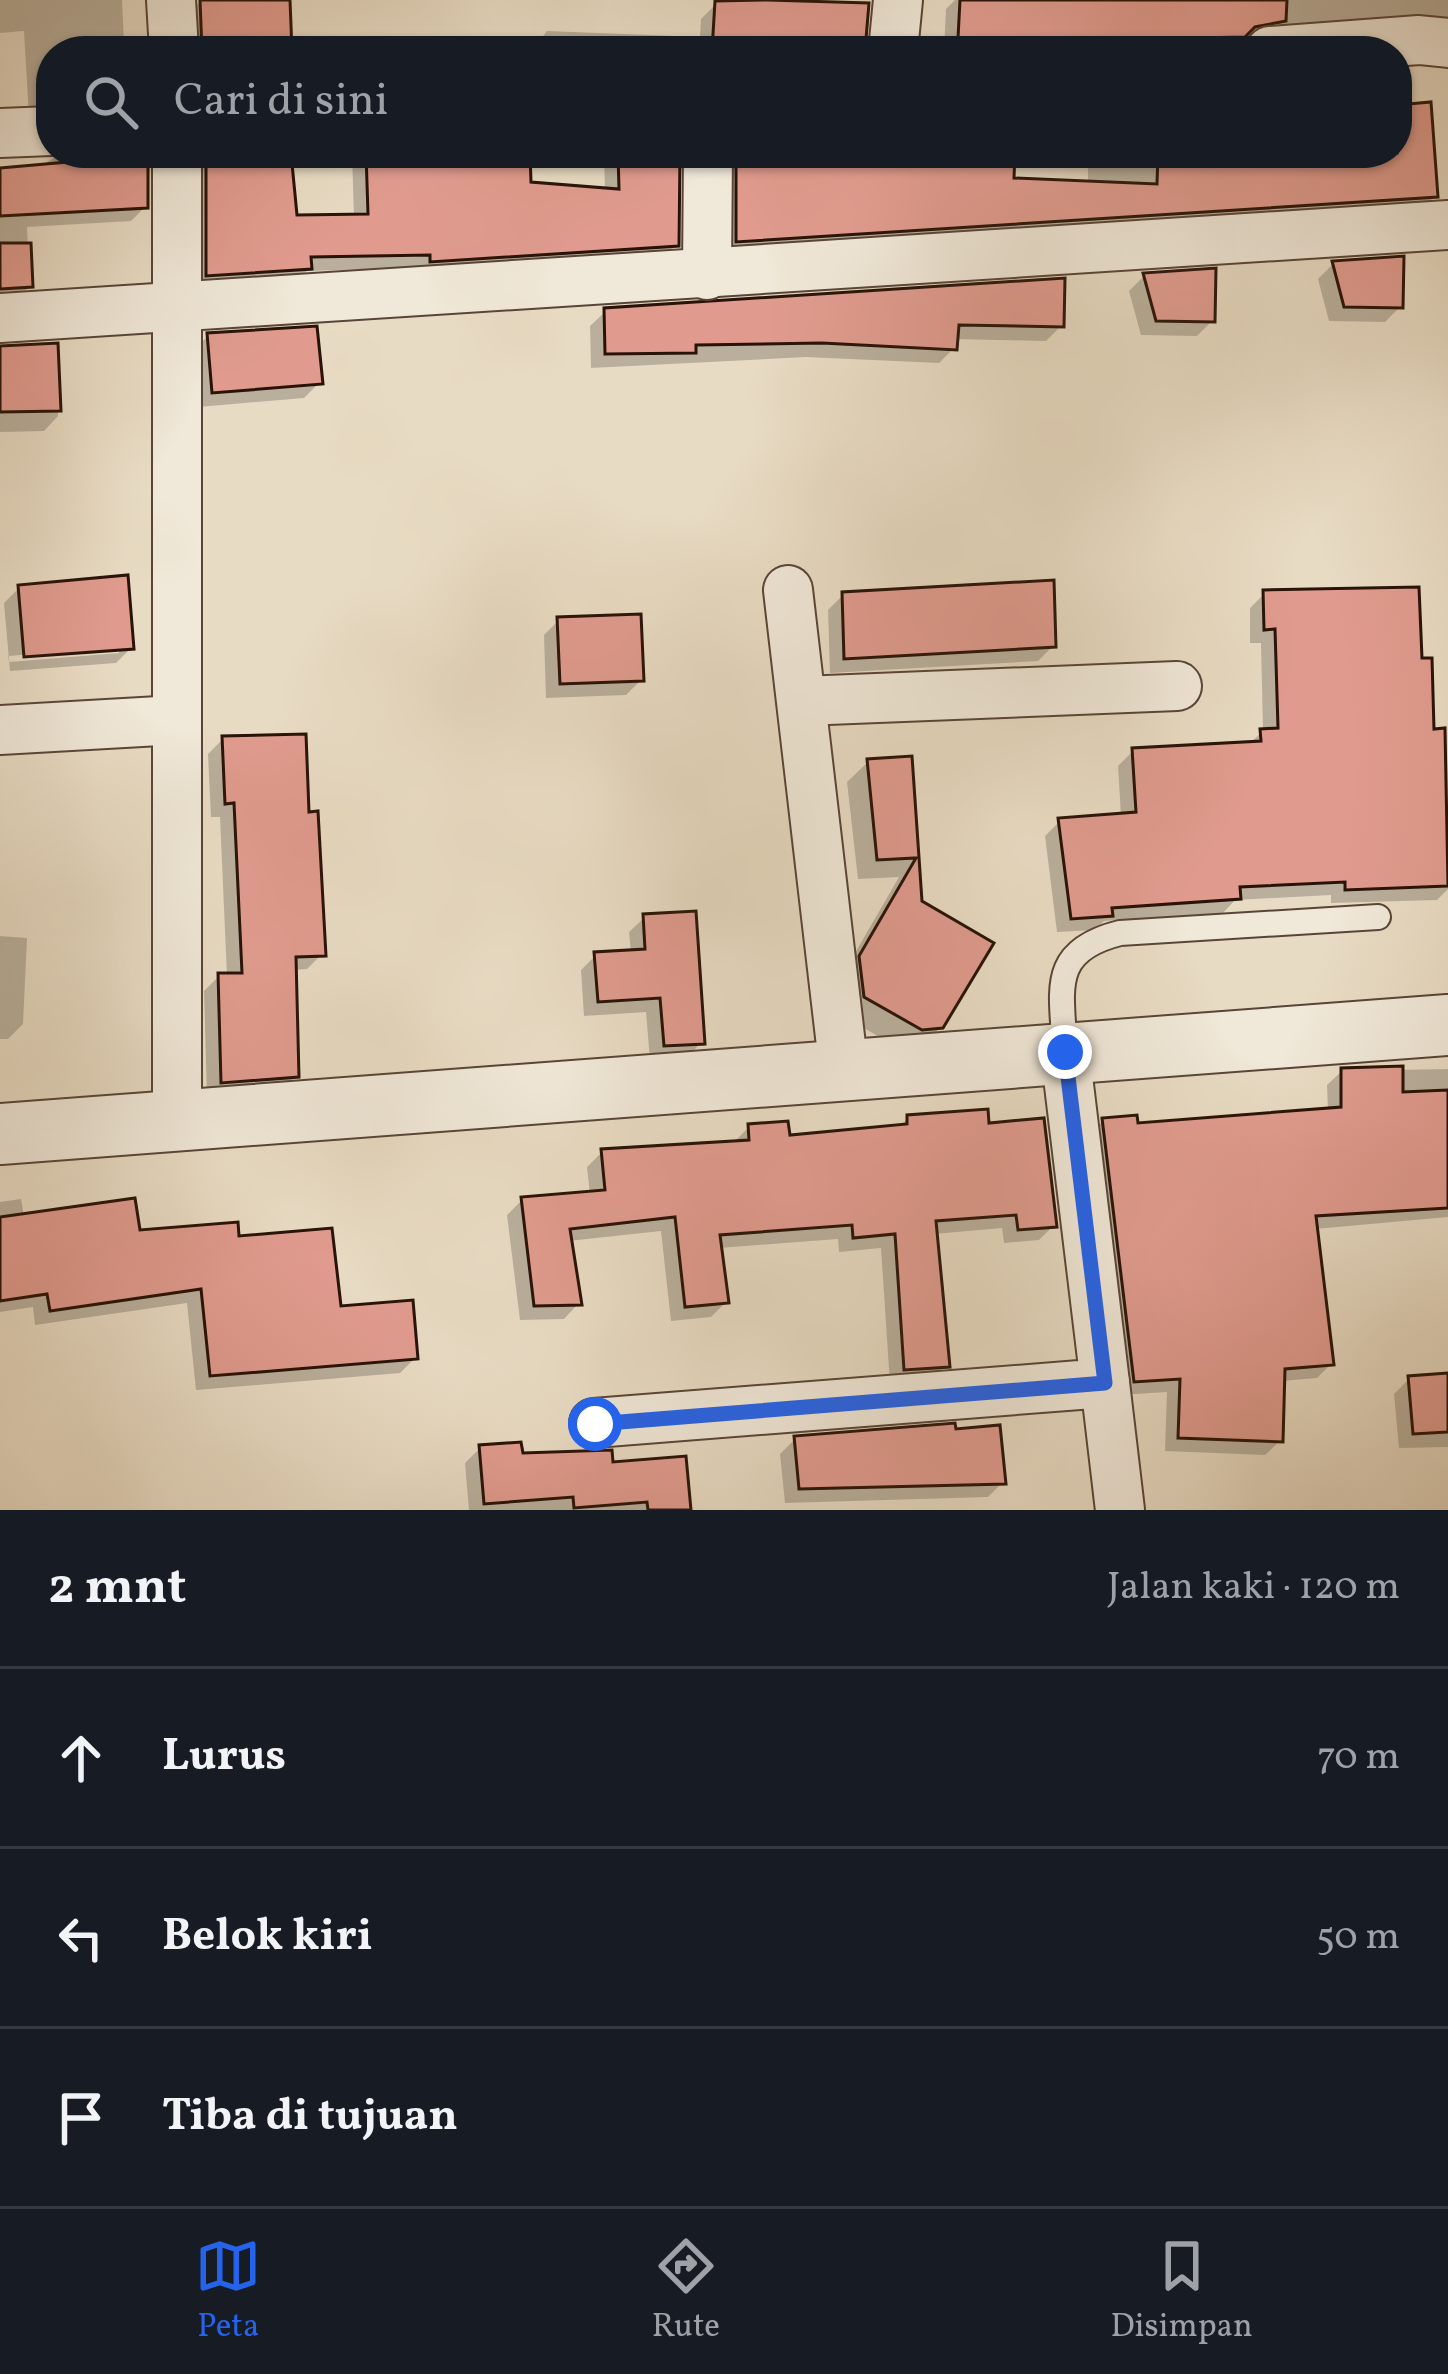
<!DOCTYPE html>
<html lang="id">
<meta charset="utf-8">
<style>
:root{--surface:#171b24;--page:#242831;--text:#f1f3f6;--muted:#9ea1a6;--line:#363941;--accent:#2563eb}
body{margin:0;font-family:Vollkorn,serif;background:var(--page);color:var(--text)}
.stop{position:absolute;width:36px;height:36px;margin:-27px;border:9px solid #2563eb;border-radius:50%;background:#fff}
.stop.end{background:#2563eb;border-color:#fff;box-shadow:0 3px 12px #0008}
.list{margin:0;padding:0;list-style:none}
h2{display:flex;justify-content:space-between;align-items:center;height:156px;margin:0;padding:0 48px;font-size:51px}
h2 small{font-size:39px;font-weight:400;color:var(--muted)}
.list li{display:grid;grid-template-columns:78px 1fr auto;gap:36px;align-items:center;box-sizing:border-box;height:180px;padding:0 48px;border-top:3px solid var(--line)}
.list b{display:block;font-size:45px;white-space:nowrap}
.list em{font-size:39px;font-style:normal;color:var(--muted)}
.icon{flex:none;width:66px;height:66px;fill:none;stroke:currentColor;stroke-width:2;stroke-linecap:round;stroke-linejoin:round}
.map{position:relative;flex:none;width:1448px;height:1510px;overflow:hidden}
.search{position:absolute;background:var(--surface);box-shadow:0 3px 9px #0004;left:36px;right:36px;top:36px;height:132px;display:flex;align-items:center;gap:30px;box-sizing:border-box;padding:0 42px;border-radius:48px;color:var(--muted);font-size:45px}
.sheet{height:696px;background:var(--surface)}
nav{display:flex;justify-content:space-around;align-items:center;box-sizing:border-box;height:168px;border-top:3px solid var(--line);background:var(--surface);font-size:33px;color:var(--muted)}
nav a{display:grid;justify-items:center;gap:6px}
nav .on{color:var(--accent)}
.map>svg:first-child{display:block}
.shadow{fill:#0003;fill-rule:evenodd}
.building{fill:#e09b8e;stroke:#291308;stroke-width:3}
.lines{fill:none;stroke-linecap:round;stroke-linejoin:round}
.service-casing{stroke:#594537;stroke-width:28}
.minor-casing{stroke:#594537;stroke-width:52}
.tertiary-casing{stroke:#594537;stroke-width:64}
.service{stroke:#f0e8d8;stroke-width:24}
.minor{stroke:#f0e8d8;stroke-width:48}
.tertiary{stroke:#f0e8d8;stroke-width:60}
.route{stroke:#2563eb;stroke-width:15}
</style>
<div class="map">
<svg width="1448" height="1510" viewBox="0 0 1448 1510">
<rect width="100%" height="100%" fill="#e8dbc3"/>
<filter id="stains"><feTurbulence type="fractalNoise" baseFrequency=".00167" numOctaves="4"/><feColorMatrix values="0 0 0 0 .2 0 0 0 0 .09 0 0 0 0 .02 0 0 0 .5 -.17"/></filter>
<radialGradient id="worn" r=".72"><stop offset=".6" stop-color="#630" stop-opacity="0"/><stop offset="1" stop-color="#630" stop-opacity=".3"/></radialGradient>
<g class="shadow">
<polygon points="0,0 122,0 124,44 142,43 144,51 51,51 51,121 29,117 24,31 0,33"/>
<polygon points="287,0 288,40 524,46 524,51 186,51 186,16 201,1"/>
<polygon points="767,0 866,5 865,51 532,51 547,31 700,37 701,19 716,4 761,6"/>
<polygon points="955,0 1448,0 1448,32 1400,26 1250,37 1241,43 1242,51 944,51 946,9"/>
<polygon points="1397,108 1435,196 1420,211 722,256 726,153 1012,153 1011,181 1088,184 1088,153 1397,153"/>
<polygon points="62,153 148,153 146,206 131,221 27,227 30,286 15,301 0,302 0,171 34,170"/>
<polygon points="183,153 288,153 294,218 354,218 352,153 527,153 529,185 605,191 604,153 676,153 676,245 661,260 307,271 294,283 192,290"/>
<polygon points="1333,264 1400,307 1385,322 1329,321 1318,279"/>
<polygon points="1144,276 1212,321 1197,336 1141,335 1129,291"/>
<polygon points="606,311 1061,326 1046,341 955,339 954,348 939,363 806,357 591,368 590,326"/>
<polygon points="208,336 319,383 304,398 198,407 193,351"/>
<polygon points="55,346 58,416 44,431 0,432 0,347"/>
<path d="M19 588 131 648 116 663 10 671 4 603ZM119 647V653L9 662 8 656Z"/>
<polygon points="1265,593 1419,661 1431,732 1443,732 1448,889 1437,900 1331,903 1331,895 1235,900 1223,913 1104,921 1095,930 1057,932 1045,836 1060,821 1121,816 1118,766 1133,751 1249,744 1263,731 1261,643 1250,643 1250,608"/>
<polygon points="843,595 1053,646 1038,661 830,673 828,610"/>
<polygon points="559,620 641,680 626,695 546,698 544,635"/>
<polygon points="223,739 306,815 322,954 307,969 293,970 296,1076 281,1091 207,1096 204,991 219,976 227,976 220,817 211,817 208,754"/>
<polygon points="909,759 919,903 941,1027 920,1048 900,1049 845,1017 840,979 899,877 858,879 847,782 868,762"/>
<polygon points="645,917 702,1042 687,1057 650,1060 646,1012 584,1016 581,970 596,955 631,953 629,932"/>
<polygon points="0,936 27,938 23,1024 8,1039 0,1039"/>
<polygon points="1448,1069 1448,1217 1315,1229 1331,1364 1317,1378 1282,1381 1280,1441 1265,1455 1165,1451 1167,1392 1120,1395 1089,1135 1103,1121 1135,1127 1328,1111 1327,1085 1342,1071"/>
<polygon points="908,1118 986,1126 1054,1225 1039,1240 1004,1243 1002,1228 934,1234 947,1365 932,1380 890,1384 881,1248 839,1252 838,1239 719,1248 726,1302 711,1317 671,1321 661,1231 568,1241 578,1304 564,1319 520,1320 507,1215 522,1200 590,1195 587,1167 602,1152 734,1142 749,1127 787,1138 898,1128"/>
<polygon points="21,1199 24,1216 138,1233 237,1239 415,1358 400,1373 196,1390 187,1303 35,1325 33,1307 0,1312 0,1202"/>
<polygon points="1448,1376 1448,1447 1399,1448 1394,1394 1409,1379"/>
<polygon points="795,1439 1003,1482 988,1497 785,1503 780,1454"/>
<polygon points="480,1448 610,1465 684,1459 688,1510 469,1510 465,1463"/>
</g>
<g class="building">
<polygon points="200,0 290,0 292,51 202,51"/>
<polygon points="767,0 869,3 865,51 712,51 715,1"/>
<polygon points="960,0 1287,0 1286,21 1255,27 1245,37 1144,39 1144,44 958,38"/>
<polygon points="1431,102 1438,197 736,242 736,153 1015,153 1014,178 1157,184 1158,153 1397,153 1397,105"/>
<polygon points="206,153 291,153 297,215 368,214 366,153 530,153 531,182 619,189 618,153 680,153 679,246 430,262 430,255 311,257 312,269 206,276"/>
<polygon points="148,155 148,208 0,216 0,168"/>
<polygon points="0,243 31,243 33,287 0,289"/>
<polygon points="1404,256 1403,308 1344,307 1332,261"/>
<polygon points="1216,268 1215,322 1156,321 1143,273"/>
<polygon points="1065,278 1064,327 959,325 957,350 822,343 696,345 696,353 605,354 604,308"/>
<polygon points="317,326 323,384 212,393 207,333"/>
<polygon points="58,343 61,411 0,412 0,346"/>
<polygon points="128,575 134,649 24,657 18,585"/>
<polygon points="1054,580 1056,647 844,659 842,592"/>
<polygon points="1419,587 1422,658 1432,658 1434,729 1445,728 1448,886 1345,890 1345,882 1240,887 1241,899 1112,908 1113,916 1071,919 1058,818 1136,812 1132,748 1261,741 1260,729 1278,728 1275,629 1264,630 1263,590"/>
<polygon points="641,614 644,681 560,684 557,617"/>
<polygon points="306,734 309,812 318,811 326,956 296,957 299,1077 221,1083 218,973 242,973 234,803 225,804 222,736"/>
<polygon points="912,756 922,901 994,943 943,1028 922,1030 864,997 859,956 916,858 877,860 867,759"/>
<polygon points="696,911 705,1044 664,1046 660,998 598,1002 594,952 645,949 643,914"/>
<polygon points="1403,1066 1403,1092 1448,1090 1448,1208 1316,1216 1334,1365 1285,1369 1283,1442 1178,1438 1180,1379 1134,1382 1102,1118 1137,1115 1138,1123 1341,1107 1341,1068"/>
<polygon points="988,1109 989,1123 1044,1118 1057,1227 1018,1230 1016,1215 936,1221 950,1367 904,1370 895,1234 853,1238 852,1225 720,1235 729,1303 685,1307 675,1217 570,1229 582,1305 534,1306 521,1197 605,1190 601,1149 749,1140 748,1124 788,1121 790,1135 907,1124 907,1115"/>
<polygon points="135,1198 140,1230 238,1222 239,1236 332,1228 341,1306 413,1300 418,1359 210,1376 201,1289 50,1311 47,1294 0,1301 0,1217"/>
<polygon points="1448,1373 1448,1432 1413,1434 1408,1376"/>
<polygon points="955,1423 956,1429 1000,1425 1006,1484 799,1489 794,1436"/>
<polygon points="521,1442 523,1453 612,1450 613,1462 686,1456 691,1510 648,1510 647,1502 574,1508 573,1497 484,1504 479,1445"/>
</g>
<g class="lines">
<defs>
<path id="service" d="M1065 1052C1062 990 1048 951 1120 933L1378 917"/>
<g id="minor">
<polyline points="171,0 174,51"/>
<polyline points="893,51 898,0"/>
<polyline points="1270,51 1419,40 1448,43"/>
<polyline points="0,133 51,131"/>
<polyline points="177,153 177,1121"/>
<polyline points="707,275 708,153"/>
<polyline points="0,318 1448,225"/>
<polyline points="788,590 844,1071"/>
<polyline points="802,701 1177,686"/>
<polyline points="0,730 177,720"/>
<polyline points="1105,1383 1120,1510"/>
<polyline points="594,1423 1105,1383 1065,1052"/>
</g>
<polyline id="tertiary" points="0,1134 1448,1025"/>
</defs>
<use href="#service" class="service-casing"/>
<use href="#minor" class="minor-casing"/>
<use href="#tertiary" class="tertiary-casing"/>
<use href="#service" class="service"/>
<use href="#minor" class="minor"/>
<use href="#tertiary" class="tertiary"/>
</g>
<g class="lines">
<polyline class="route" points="595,1424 1105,1383 1065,1052"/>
</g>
<rect width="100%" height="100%" filter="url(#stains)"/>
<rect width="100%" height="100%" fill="url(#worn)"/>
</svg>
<div class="stop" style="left:595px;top:1424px"></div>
<div class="stop end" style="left:1065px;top:1052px"></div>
<div class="search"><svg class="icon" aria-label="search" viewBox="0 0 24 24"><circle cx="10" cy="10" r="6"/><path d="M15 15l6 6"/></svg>Cari di sini</div>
</div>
<section class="sheet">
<h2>2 mnt<small>Jalan kaki · 120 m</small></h2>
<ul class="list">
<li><svg class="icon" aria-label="ahead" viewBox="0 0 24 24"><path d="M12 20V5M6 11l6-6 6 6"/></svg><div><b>Lurus</b></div><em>70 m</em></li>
<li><svg class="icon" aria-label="left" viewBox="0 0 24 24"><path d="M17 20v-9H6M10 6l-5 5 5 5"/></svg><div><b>Belok kiri</b></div><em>50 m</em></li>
<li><svg class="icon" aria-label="arrive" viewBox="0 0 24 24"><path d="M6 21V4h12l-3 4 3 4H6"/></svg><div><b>Tiba di tujuan</b></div></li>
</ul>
</section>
<nav>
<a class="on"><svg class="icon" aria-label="map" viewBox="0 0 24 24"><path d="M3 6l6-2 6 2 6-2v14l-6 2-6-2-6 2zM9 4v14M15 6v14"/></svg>Peta</a>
<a><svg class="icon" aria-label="directions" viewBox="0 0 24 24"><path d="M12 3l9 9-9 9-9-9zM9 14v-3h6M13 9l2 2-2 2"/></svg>Rute</a>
<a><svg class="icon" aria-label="saved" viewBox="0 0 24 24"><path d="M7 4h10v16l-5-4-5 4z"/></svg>Disimpan</a>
</nav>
